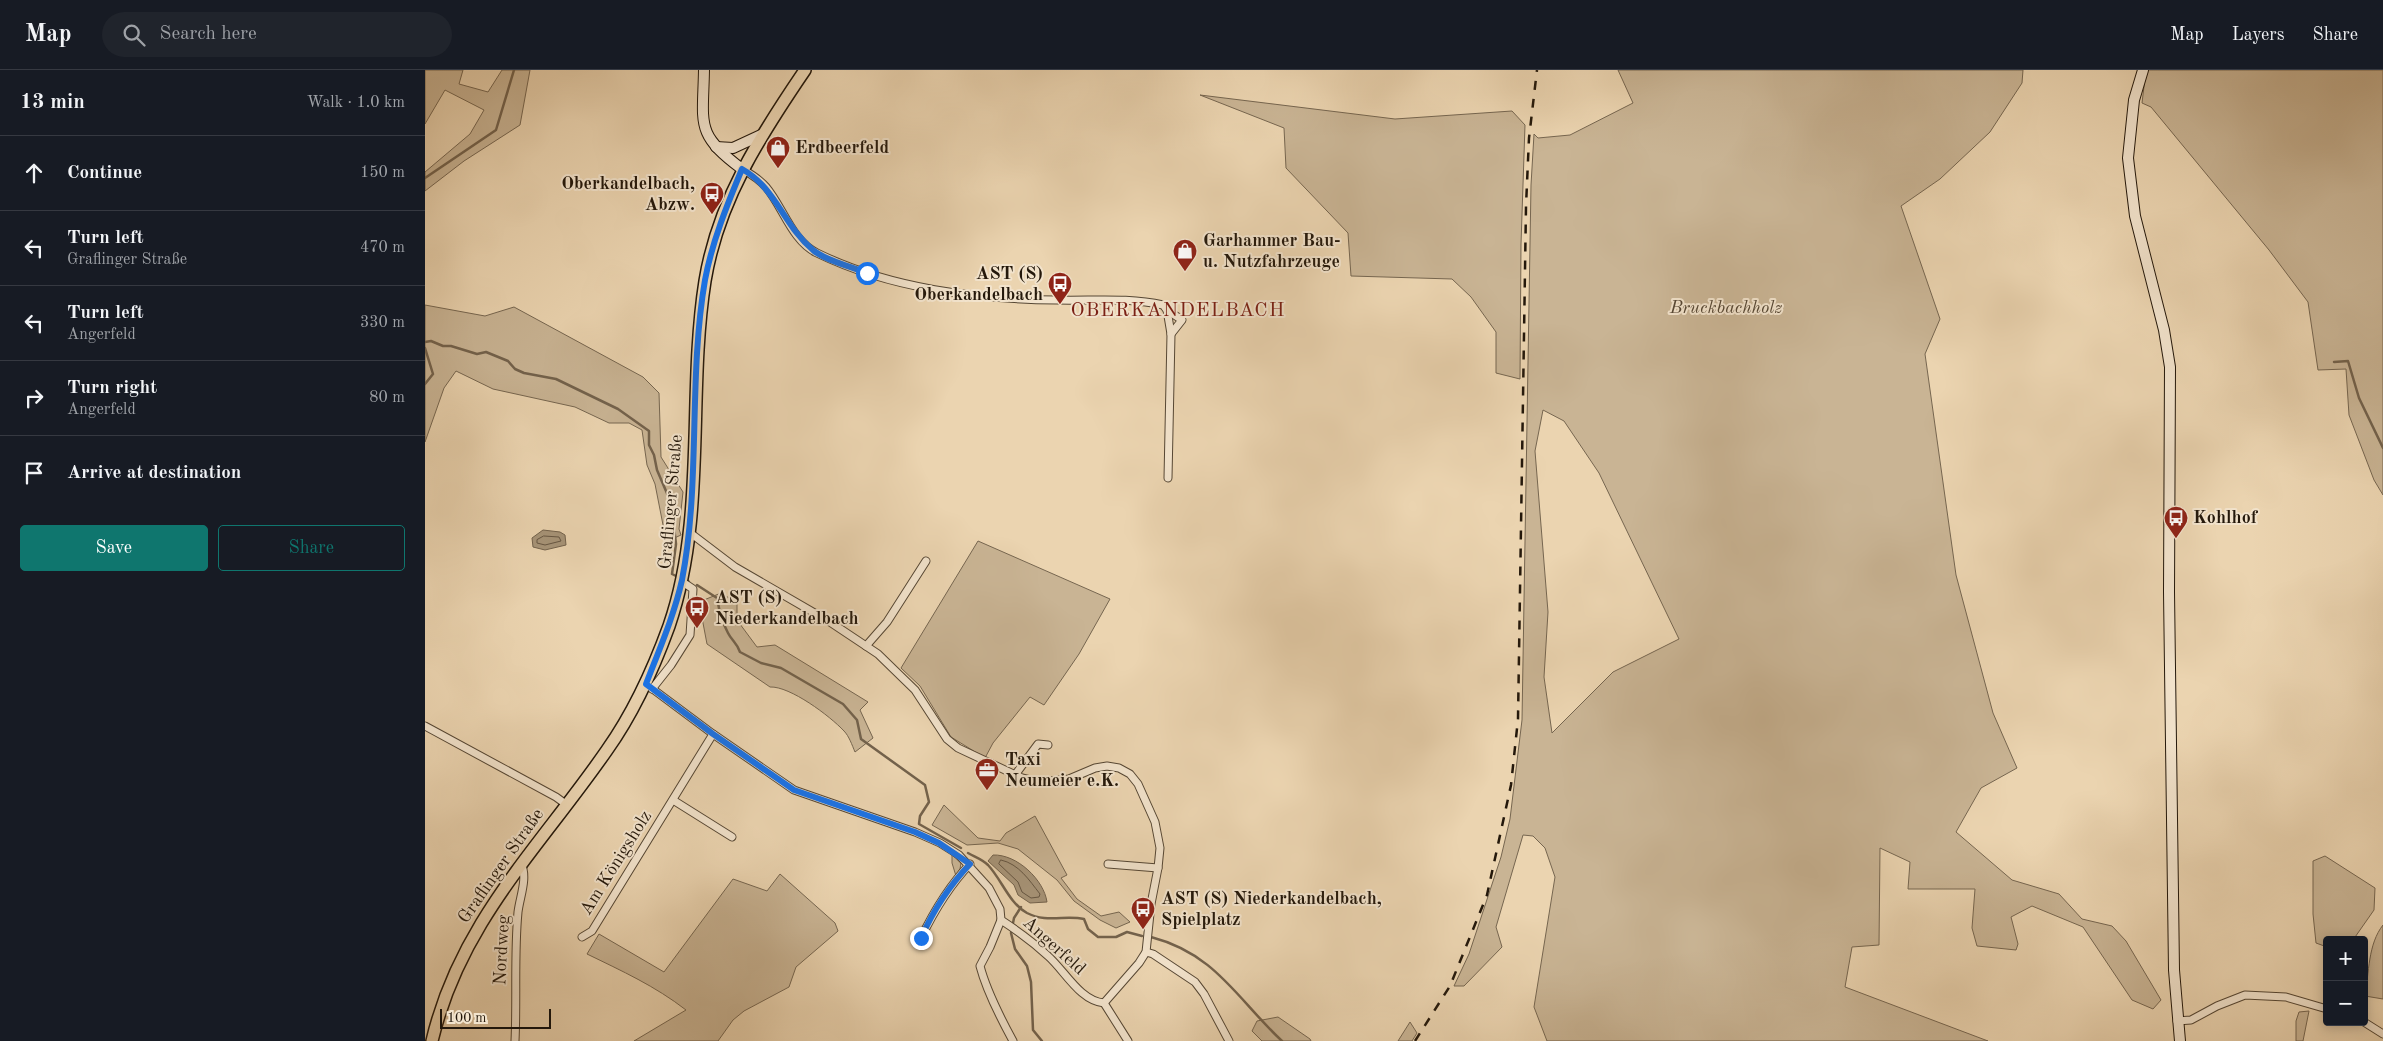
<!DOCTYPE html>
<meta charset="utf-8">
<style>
:root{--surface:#171b24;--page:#20242c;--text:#f1f3f6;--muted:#9ea1a6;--line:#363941;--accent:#0f766e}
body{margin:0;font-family:"Old Standard TT",serif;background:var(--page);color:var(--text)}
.controls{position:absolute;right:15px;bottom:15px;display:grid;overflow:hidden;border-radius:5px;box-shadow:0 2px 12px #0003}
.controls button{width:45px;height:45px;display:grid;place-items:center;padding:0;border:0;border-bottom:1px solid var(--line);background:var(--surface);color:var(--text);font:25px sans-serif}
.scale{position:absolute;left:15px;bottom:12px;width:111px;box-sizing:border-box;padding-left:5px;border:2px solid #24180b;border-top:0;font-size:14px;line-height:18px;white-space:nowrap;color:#24180b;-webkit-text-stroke:4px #f2e3cc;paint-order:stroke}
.stop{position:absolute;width:15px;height:15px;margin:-11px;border:4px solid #1a73e8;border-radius:50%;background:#fff}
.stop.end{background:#1a73e8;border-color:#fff;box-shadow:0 1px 5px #0008}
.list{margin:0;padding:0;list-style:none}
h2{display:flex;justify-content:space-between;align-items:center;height:65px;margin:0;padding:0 20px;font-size:21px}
h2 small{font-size:16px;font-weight:400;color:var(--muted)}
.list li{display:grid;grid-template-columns:32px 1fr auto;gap:15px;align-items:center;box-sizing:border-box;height:75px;padding:0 20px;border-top:1px solid var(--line)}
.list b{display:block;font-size:19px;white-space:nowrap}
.list p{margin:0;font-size:16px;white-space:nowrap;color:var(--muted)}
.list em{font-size:16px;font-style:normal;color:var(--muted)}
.actions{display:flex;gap:10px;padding:15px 20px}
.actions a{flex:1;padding:11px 0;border:1px solid var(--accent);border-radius:5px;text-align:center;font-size:18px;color:var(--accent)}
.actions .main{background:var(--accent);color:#fff}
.icon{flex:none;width:28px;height:28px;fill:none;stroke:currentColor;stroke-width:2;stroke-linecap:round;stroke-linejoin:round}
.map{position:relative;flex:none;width:1958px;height:971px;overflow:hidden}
header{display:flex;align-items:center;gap:30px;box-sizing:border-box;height:70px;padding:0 25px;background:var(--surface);border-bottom:1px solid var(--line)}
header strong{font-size:24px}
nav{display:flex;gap:28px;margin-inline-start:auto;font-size:18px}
.search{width:350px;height:45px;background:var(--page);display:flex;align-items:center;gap:12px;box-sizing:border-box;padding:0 18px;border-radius:28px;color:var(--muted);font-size:19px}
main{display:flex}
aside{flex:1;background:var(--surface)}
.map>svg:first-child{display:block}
.green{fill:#c9b494;stroke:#766650;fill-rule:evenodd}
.water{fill:#a79478;stroke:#73624c}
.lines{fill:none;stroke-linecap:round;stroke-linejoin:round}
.shore{stroke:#665642;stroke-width:1}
.stream{stroke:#73624c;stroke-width:2.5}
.street-casing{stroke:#564734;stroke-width:9}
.secondary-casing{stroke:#24180b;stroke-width:12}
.primary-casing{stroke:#24180b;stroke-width:14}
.street{stroke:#f2e3cc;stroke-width:7}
.secondary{stroke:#f2e3cc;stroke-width:10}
.primary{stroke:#ebd4b0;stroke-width:11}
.rail{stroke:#24180b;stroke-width:2.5;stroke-dasharray:9 9;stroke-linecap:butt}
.route{stroke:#1a73e8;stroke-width:6}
.labels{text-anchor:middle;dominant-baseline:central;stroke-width:4;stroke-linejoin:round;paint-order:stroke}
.poi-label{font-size:18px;font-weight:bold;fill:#24180b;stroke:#f2e3cc;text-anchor:start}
.park-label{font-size:18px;font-style:italic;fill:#564734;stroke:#f2e3cc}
.street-label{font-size:18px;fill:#24180b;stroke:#f2e3cc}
.quarter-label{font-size:20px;letter-spacing:1px;fill:#7a1f14;stroke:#f2e3cc}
</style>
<header>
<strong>Map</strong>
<div class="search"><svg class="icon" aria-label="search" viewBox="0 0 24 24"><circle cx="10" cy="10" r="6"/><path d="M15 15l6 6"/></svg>Search here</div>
<nav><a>Map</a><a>Layers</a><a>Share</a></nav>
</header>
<main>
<aside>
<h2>13 min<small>Walk · 1.0 km</small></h2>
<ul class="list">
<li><svg class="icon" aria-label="ahead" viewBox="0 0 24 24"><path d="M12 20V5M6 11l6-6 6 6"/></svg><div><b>Continue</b></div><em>150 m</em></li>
<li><svg class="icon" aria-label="left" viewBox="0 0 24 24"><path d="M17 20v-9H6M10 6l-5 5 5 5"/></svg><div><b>Turn left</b><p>Graflinger Straße</p></div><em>470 m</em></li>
<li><svg class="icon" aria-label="left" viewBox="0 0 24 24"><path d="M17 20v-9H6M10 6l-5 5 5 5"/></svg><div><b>Turn left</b><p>Angerfeld</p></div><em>330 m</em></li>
<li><svg class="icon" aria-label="right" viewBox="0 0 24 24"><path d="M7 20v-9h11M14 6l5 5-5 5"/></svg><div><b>Turn right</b><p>Angerfeld</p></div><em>80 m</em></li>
<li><svg class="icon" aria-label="arrive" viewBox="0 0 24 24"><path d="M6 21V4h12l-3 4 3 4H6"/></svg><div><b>Arrive at destination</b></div></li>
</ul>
<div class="actions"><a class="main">Save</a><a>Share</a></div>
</aside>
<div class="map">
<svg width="1958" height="971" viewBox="0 0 1958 971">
<rect width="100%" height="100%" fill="#ebd4b0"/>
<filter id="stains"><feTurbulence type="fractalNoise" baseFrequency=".004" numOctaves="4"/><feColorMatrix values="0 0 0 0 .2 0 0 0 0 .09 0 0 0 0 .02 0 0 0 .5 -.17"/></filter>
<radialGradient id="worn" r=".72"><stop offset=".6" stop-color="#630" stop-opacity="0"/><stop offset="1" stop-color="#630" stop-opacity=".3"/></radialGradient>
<g class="green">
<polygon points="0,0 38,0 34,14 63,22 77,0 105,0 95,55 39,91 0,121 0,102 45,64 59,40 20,20 0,54"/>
<path d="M1193 0H1598L1597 13 1565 62 1515 109 1476 136 1515 249 1500 284 1531 505 1568 643 1592 698 1556 718 1531 762 1587 810 1634 824 1657 849 1687 856 1701 871 1736 930 1728 939 1707 930 1658 857 1607 836 1586 847 1593 874 1591 880 1552 876 1547 858 1550 819H1483L1485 792 1455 778 1454 875 1427 877 1420 917 1563 971H1122L1109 937 1130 807 1120 778 1108 766 1098 765 1071 857 1077 877 1039 916H1029L1044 884 1076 787 1085 749 1097 650 1106 115 1109 64 1113 68 1145 65 1208 33ZM1118 340 1139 351 1174 403 1254 569 1188 602 1127 663 1119 607 1123 542 1110 381Z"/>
<polygon points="1721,0 1958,0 1958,425 1949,410 1924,345 1921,299 1893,300 1883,232 1844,180 1726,37 1717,33"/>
<polygon points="775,25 970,49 1087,41 1100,55 1096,174 1095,309 1071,303 1071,262 1046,227 1027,209 926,206 923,163 861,98 859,58"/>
<polygon points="0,235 60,246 89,237 218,307 234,323 236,387 258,422 254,459 256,465 245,470 239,460 230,414 222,395 217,360 204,353 184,353 150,337 68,319 31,301 19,318 0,372"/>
<polygon points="553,471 685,529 654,584 619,635 605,627 568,673 560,688 526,667 495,616 476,598"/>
<path d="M296 523 312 533V550L332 577 350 575 443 632 435 640 448 668 430 682C427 675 424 666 419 661 405 646 365 616 345 617L282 574 274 532Z"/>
<polygon points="519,735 553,768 575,771 581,763 610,746 642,805 636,808 652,829 676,846 694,842 705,852 691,858 675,850 649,831 632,810 593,779 573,773 542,775 507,755"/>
<polygon points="527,785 536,793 535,799 531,806 527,793"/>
<polygon points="1900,786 1950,818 1949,840 1928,870 1902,870 1902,877 1891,873 1888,844 1888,791"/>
<path d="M355 804 410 853 413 861 371 897 364 917 319 941 308 950 293 971H209L261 940C230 916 197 901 162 884L174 864 239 902 308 809 342 821Z"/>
<path d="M1958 855V929L1940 926C1944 903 1943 874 1958 855Z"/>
<polygon points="1884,941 1878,971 1871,971 1871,951 1874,942"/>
<polygon points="853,947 885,969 886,971 837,971 827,961 832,951"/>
<polygon points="985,952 992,963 987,971 973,971"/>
</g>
<g class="water">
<polygon points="118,460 135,462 140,465 141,475 120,480 108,477 107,468"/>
<path d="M568 785C592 784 619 810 622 832L605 833 593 825 589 815 563 791Z"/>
</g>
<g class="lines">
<g class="shore">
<polygon points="119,466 134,467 136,471 120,475 112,473 112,470"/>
<path d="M576 790C594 794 604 810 615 824L614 827 606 828 597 822 593 812 574 794Z"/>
</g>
<g class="stream">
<polyline points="0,108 71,60 89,0"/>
<polyline points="0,272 6,271 18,276 26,276 52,284 61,282 83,291 90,299 99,303 131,309 193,339 224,361 224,375 229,385 232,400 244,428 244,439 249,457 251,474 247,504 251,506"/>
<polyline points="0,278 8,304 0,314"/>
<polyline points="1909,292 1923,291 1934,328 1958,378"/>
<polyline points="263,511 264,512"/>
<path d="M272 515 292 528C294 540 297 552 303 563 307 571 312 573 315 582L336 593 356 598 418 634 432 650 436 669 500 715 504 732 495 746 494 754 536 778"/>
<path d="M543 783C550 787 557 789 563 795 577 810 584 833 602 843 621 853 640 845 659 849L663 859 673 867H691L702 862 717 866"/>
<polyline points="596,837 589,848 586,863 590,879 602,896 606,912 608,960 617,971"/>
<path d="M726 867C791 884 812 929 857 971"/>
</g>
<defs>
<g id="street">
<path d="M317 99C326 104 334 109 341 117 358 137 367 171 392 183 466 219 551 229 632 230 667 231 703 227 738 235L742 240 746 264 743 408"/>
<polyline points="742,240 757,250 746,264"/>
<polyline points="264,462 310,497 405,552 453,584 490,620 522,669 533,678 597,708 614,712 644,709 670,698 682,696 694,698 705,704 713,714 730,752 735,778 733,798 726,834 721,882 714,893 679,933"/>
<polyline points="441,576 462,552 501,491"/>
<path d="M221 614 288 664 369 720 490 762 515 773 534 785 564 818 575 839 576 850C593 861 608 872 623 886 640 901 655 931 679 933L703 971"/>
<polyline points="227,619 246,595 265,565 268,519 256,511"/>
<polyline points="0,656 131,727 142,735"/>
<polyline points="590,705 613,674 623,675"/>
<polyline points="248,730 307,767"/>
<polyline points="683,794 733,798"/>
<path d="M576 850 565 877 555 896C561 919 576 949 588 971"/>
<polyline points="157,867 167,861 288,664"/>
<path d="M496 868C509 841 524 816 545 794"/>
<polyline points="721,882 728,884 770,912 779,924 804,971"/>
<polyline points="1752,951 1766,950 1792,936 1820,925 1861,927 1902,939"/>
<polyline points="1939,952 1958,964"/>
<path d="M90 971C92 928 89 885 93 842 95 826 103 808 96 793"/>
</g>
<g id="secondary">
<path d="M279 0C278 55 270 64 317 99"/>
<polyline points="1718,0 1709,30 1703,88 1710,146 1739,260 1745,297 1744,522 1749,900 1755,971"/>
<polyline points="291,77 308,78 336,65"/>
</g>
<path id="primary" d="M7 971C35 852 115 777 182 680 209 642 228 600 244 556 282 446 262 325 280 211 293 131 335 66 380 0"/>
</defs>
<use href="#street" class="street-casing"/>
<use href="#secondary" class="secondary-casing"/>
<use href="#primary" class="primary-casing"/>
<use href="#street" class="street"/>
<use href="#secondary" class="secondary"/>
<use href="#primary" class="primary"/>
<polyline class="rail" points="990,971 1025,916 1062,825 1086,715 1093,649 1101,136 1104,68 1112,0"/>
</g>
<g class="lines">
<path class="route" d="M442 203C427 197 399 190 388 180 359 156 351 118 317 99 302 135 287 172 280 210 263 309 276 411 257 510 249 546 234 580 221 614L288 664 369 720 490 762 514 773 545 794C524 816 508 841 496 868"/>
</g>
<defs>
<symbol id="shop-pin" viewBox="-11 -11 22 30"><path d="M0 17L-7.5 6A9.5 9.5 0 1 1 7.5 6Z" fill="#8f2418" stroke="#f2e3cc"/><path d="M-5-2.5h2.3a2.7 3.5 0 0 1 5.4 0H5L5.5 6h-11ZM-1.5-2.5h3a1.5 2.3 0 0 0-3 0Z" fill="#fff"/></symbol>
<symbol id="bus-pin" viewBox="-11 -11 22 30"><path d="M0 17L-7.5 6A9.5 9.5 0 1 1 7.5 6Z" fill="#8f2418" stroke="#f2e3cc"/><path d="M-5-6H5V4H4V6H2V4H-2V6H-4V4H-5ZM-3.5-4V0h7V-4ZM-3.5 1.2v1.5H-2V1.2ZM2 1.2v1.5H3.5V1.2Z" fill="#fff"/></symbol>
<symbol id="office-pin" viewBox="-11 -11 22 30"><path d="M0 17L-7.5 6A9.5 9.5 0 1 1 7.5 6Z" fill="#8f2418" stroke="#f2e3cc"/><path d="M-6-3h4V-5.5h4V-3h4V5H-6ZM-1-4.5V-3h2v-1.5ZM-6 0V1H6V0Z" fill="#fff"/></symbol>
</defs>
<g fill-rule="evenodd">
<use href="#shop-pin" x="339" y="64" width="28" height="38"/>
<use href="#bus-pin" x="273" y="110" width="28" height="38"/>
<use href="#shop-pin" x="746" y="167" width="28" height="38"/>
<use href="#bus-pin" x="621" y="200" width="28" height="38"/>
<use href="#bus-pin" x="1737" y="434" width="28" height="38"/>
<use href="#bus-pin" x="258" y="524" width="28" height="38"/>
<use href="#office-pin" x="548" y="686" width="28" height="38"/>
<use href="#bus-pin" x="704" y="825" width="28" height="38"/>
</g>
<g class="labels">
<g class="poi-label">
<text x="370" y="78">Erdbeerfeld</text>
<text x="270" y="114" text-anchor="end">Oberkandelbach,<tspan x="270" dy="21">Abzw.</tspan></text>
<text x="778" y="171">Garhammer Bau-<tspan x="778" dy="21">u. Nutzfahrzeuge</tspan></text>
<text x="618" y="204" text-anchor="end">AST (S)<tspan x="618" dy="21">Oberkandelbach</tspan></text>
<text x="1768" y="448">Kohlhof</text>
<text x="290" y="528">AST (S)<tspan x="290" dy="21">Niederkandelbach</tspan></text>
<text x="580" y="690">Taxi<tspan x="580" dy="21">Neumeier e.K.</tspan></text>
<text x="736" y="829">AST (S) Niederkandelbach,<tspan x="736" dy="21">Spielplatz</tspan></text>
</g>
<g class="park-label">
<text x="1301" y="238">Bruckbachholz</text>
</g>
<g class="street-label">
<text transform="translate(246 432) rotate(-85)">Graflinger Straße</text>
<text transform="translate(191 793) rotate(-58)">Am Königsholz</text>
<text transform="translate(76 796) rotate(-55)">Graflinger Straße</text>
<text transform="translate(629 876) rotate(42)">Angerfeld</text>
<text transform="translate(77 880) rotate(-87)">Nordweg</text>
</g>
<g class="quarter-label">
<text x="753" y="241">OBERKANDELBACH</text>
</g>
</g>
<rect width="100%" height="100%" filter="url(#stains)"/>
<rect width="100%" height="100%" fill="url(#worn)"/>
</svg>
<div class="controls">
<button>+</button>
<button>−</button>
</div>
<div class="scale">100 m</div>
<div class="stop" style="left:442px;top:203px"></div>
<div class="stop end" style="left:496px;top:868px"></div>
</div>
</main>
